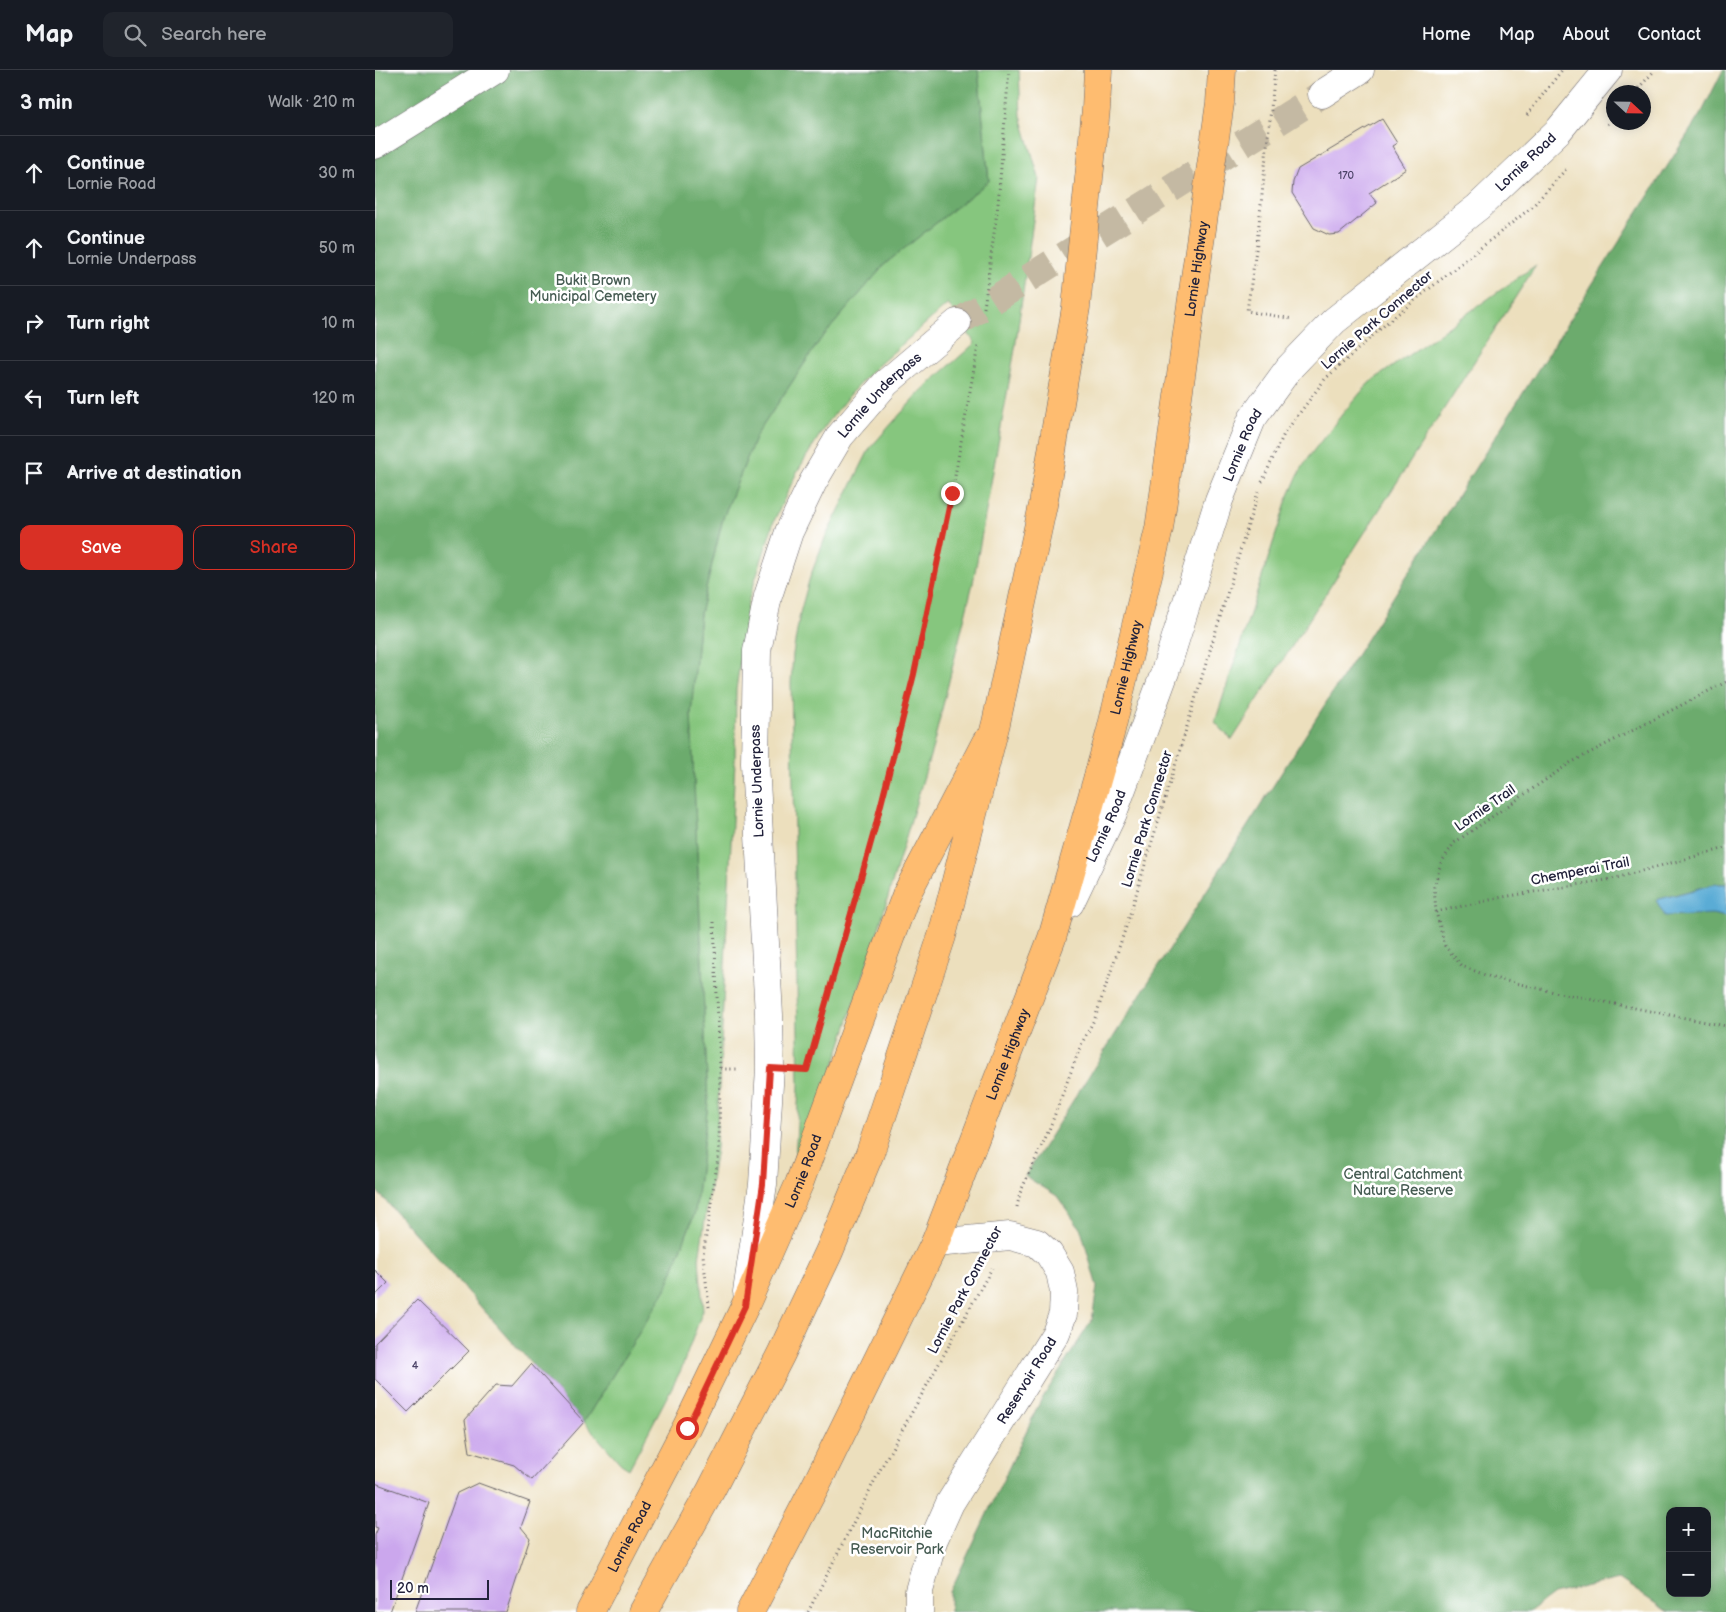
<!DOCTYPE html>
<meta charset="utf-8">
<style>
:root{--surface:#171b24;--page:#20242c;--text:#f1f3f6;--muted:#9ea1a6;--line:#363941;--accent:#d93025}
body{margin:0;font-family:"Balsamiq Sans",sans-serif;background:var(--page);color:var(--text)}
.controls{position:absolute;right:15px;bottom:15px;display:grid;overflow:hidden;border-radius:10px;box-shadow:0 2px 12px #0003}
.controls button{width:45px;height:45px;display:grid;place-items:center;padding:0;border:0;border-bottom:1px solid var(--line);background:var(--surface);color:var(--text);font:25px sans-serif}
.compass{position:absolute;left:1231px;top:15px;width:45px;height:45px;border-radius:50%;background:var(--surface);box-shadow:0 2px 12px #0003;rotate:112deg}
.scale{position:absolute;left:15px;bottom:12px;width:99px;box-sizing:border-box;padding-left:5px;border:2px solid #22223b;border-top:0;font-size:14px;line-height:18px;white-space:nowrap;color:#22223b;-webkit-text-stroke:4px #fff;paint-order:stroke}
.stop{position:absolute;width:15px;height:15px;margin:-11px;border:4px solid #d93025;border-radius:50%;background:#fff}
.stop.end{background:#d93025;border-color:#fff;box-shadow:0 1px 5px #0008}
.list{margin:0;padding:0;list-style:none}
h2{display:flex;justify-content:space-between;align-items:center;height:65px;margin:0;padding:0 20px;font-size:21px}
h2 small{font-size:16px;font-weight:400;color:var(--muted)}
.list li{display:grid;grid-template-columns:32px 1fr auto;gap:15px;align-items:center;box-sizing:border-box;height:75px;padding:0 20px;border-top:1px solid var(--line)}
.list b{display:block;font-size:19px;white-space:nowrap}
.list p{margin:0;font-size:16px;white-space:nowrap;color:var(--muted)}
.list em{font-size:16px;font-style:normal;color:var(--muted)}
.actions{display:flex;gap:10px;padding:15px 20px}
.actions a{flex:1;padding:11px 0;border:1px solid var(--accent);border-radius:10px;text-align:center;font-size:18px;color:var(--accent)}
.actions .main{background:var(--accent);color:#fff}
.icon{flex:none;width:28px;height:28px;fill:none;stroke:currentColor;stroke-width:2;stroke-linecap:round;stroke-linejoin:round}
.map{position:relative;flex:none;width:1351px;height:1542px;overflow:hidden}
header{display:flex;align-items:center;gap:30px;box-sizing:border-box;height:70px;padding:0 25px;background:var(--surface);border-bottom:1px solid var(--line)}
header strong{font-size:24px}
nav{display:flex;gap:28px;margin-inline-start:auto;font-size:18px}
.search{width:350px;height:45px;background:var(--page);display:flex;align-items:center;gap:12px;box-sizing:border-box;padding:0 18px;border-radius:10px;color:var(--muted);font-size:19px}
main{display:flex}
aside{flex:1;background:var(--surface)}
.map>svg:first-child{display:block}
.green{fill:#86c67e;stroke:#54745c}
.forest{fill:#6cab6d;stroke:#476654;fill-rule:evenodd}
.water{fill:#5aacd5;stroke:#3e6788}
.building{fill:#cba7ed}
.lines{fill:none;stroke-linecap:round;stroke-linejoin:round}
.minor-tunnel{stroke:#c4b9a3;stroke-width:28;stroke-dasharray:28 14;stroke-linecap:butt}
.minor-casing{stroke:#696468;stroke-width:29}
.major-casing{stroke:#696468;stroke-width:29}
.highway-casing{stroke:#696468;stroke-width:29}
.path{stroke:#696468;stroke-width:3;stroke-dasharray:1 4;stroke-linecap:butt}
.minor{stroke:#fff;stroke-width:28}
.major{stroke:#febc70;stroke-width:28}
.highway{stroke:#febc70;stroke-width:28}
.route{stroke:#d93025;stroke-width:6}
.labels{text-anchor:middle;dominant-baseline:central;stroke-width:5;stroke-linejoin:round;paint-order:stroke}
.number-label{font-size:11px;fill:#4c4368}
.street-label{font-size:14px;fill:#22223b;stroke:#fff}
.park-label{font-size:14px;fill:#455b52;stroke:#fff}
</style>
<header>
<strong>Map</strong>
<div class="search"><svg class="icon" aria-label="search" viewBox="0 0 24 24"><circle cx="10" cy="10" r="6"/><path d="M15 15l6 6"/></svg>Search here</div>
<nav><a>Home</a><a>Map</a><a>About</a><a>Contact</a></nav>
</header>
<main>
<aside>
<h2>3 min<small>Walk · 210 m</small></h2>
<ul class="list">
<li><svg class="icon" aria-label="ahead" viewBox="0 0 24 24"><path d="M12 20V5M6 11l6-6 6 6"/></svg><div><b>Continue</b><p>Lornie Road</p></div><em>30 m</em></li>
<li><svg class="icon" aria-label="ahead" viewBox="0 0 24 24"><path d="M12 20V5M6 11l6-6 6 6"/></svg><div><b>Continue</b><p>Lornie Underpass</p></div><em>50 m</em></li>
<li><svg class="icon" aria-label="right" viewBox="0 0 24 24"><path d="M7 20v-9h11M14 6l5 5-5 5"/></svg><div><b>Turn right</b></div><em>10 m</em></li>
<li><svg class="icon" aria-label="left" viewBox="0 0 24 24"><path d="M17 20v-9H6M10 6l-5 5 5 5"/></svg><div><b>Turn left</b></div><em>120 m</em></li>
<li><svg class="icon" aria-label="arrive" viewBox="0 0 24 24"><path d="M6 21V4h12l-3 4 3 4H6"/></svg><div><b>Arrive at destination</b></div></li>
</ul>
<div class="actions"><a class="main">Save</a><a>Share</a></div>
</aside>
<div class="map">
<svg width="1351" height="1542" viewBox="0 0 1351 1542">
<rect width="100%" height="100%" fill="#fff"/>
<filter id="ink" filterUnits="userSpaceOnUse"><feTurbulence type="fractalNoise" baseFrequency=".02" numOctaves="2"/><feDisplacementMap in="SourceGraphic" scale="10" xChannelSelector="R" yChannelSelector="G"/><feConvolveMatrix kernelMatrix="1 2 1 2 8 2 1 2 1" color-interpolation-filters="sRGB"/></filter>
<filter id="wash" filterUnits="userSpaceOnUse"><feTurbulence type="fractalNoise" baseFrequency=".0096" numOctaves="4" result="noise"/><feDisplacementMap in="SourceGraphic" scale="20" xChannelSelector="R" yChannelSelector="G"/><feGaussianBlur stdDeviation="1.12" result="paint"/><feColorMatrix in="noise" values="0 0 0 0 0 0 0 0 0 0 0 0 0 0 0 0 0 1.4 0 .05"/><feComposite in="paint" operator="in"/></filter>
<g filter="url(#wash)">
<rect width="100%" height="100%" fill="#ecdfbd"/>
<g class="green">
<polygon points="603,0 644,0 646,46 664,108 640,279 598,513 558,676 502,864 451,1020 420,1092 424,1015 416,613 418,584 425,543 435,507 450,468 495,378 545,322 600,273 573,234 500,298 474,325 449,358 422,402 399,451 373,532 361,620 360,691 341,1078 324,1189 328,1240 306,1300 254,1399 246,1394 209,1352 291,1219 320,1142 333,1033 316,644 325,544 348,448 381,366 445,270 511,193 614,111"/>
<polygon points="1161,195 857,670 840,652 912,430 924,403 935,385 969,342 994,313"/>
</g>
<g class="forest">
<polygon points="0,0 603,0 614,111 511,193 445,270 381,366 348,448 325,544 316,644 333,1033 320,1142 291,1219 209,1352 0,1119"/>
<path d="M1348 0H1351V814H1340L1281 830 1351 847V1542H1293L1244 1509 1178 1524 1154 1542H1049L1046 1541 1044 1542H575V1522L665 1332 717 1250 722 1217 706 1160 682 1126 650 1106 1328 40ZM1295 1441H1332V1523H1295Z"/>
</g>
<polygon class="water" points="1341,814 1351,814 1351,847 1337,844 1290,846 1281,830"/>
<g id="blocks">
<g class="building">
<polygon points="1007,49 1022,73 1017,76 1031,99 994,123 1002,133 964,164 954,165 939,158 917,123 918,112 923,99"/>
<polygon points="0,1200 13,1213 0,1226"/>
<polygon points="42,1230 94,1281 33,1342 0,1309 0,1273"/>
<polygon points="156,1294 209,1352 157,1410 139,1395 95,1382 90,1350 121,1315 137,1316"/>
<polygon points="0,1413 54,1433 15,1542 0,1542 0,1465 3,1458 0,1457"/>
<polygon points="103,1413 155,1432 146,1457 155,1468 131,1542 40,1542 82,1423"/>
</g>
</g>
</g>
<g filter="url(#ink)">
<use href="#blocks" fill-opacity="0" stroke="#696468" stroke-width="1"/>
<g class="lines">
<polyline class="minor-tunnel" points="582,253 947,24"/>
<defs>
<g id="minor">
<polyline points="947,24 985,0"/>
<polyline points="0,75 120,0"/>
<path id="s1" d="M695 833 738 743 790 602 844 430 877 349 914 298 959 251 1103 137 1184 60 1233 0"/>
<path id="s2" d="M372 1222 388 1114 395 998 394 945 380 693 382 581 393 526 414 462 438 412 465 366 511 313 582 253"/>
<path id="s3" d="M544 1542V1521L558 1471 575 1433 681 1263 688 1244 689 1222 685 1202 674 1184 662 1173 635 1166 560 1173"/>
</g>
<g id="major">
<path id="s4" d="M215 1542 311 1358 370 1236 424 1114 531 825 611 672"/>
</g>
<g id="highway">
<polyline points="268,1542 336,1420 406,1284 454,1182 495,1083 567,866 621,653 668,435 701,237 721,39 723,0"/>
<path id="s5" d="M375 1542 444 1409 560 1173 677 868 735 664 784 459 845 33 847 0"/>
</g>
</defs>
<use href="#minor" class="minor-casing"/>
<use href="#major" class="major-casing"/>
<use href="#highway" class="highway-casing"/>
<g class="path">
<polyline points="900,0 882,173 872,241 918,249"/>
<polyline points="1260,22 1280,0"/>
<polyline points="1152,45 1187,0"/>
<polyline points="1232,54 1238,47"/>
<polyline points="609,238 623,134 634,0"/>
<polyline points="887,412 909,364 950,309 1015,250 1157,137 1191,99"/>
<polyline points="1351,612 1195,693 1079,773 1066,793 1059,817 1061,842 1070,876 1087,896 1118,908 1184,923 1351,956"/>
<polyline points="1061,842 1128,827 1237,809 1351,778"/>
<polyline points="339,852 345,999"/>
<polyline points="437,983 500,758 539,604 577,423 603,276"/>
<polyline points="642,1137 645,1123 674,1060 706,975 720,948 752,854 883,422"/>
<polyline points="334,1237 328,1185 344,1082 345,999 364,999"/>
<polyline points="433,1542 506,1398 617,1198"/>
</g>
<use href="#minor" class="minor"/>
<use href="#major" class="major"/>
<use href="#highway" class="highway"/>
</g>
</g>
<g class="lines" filter="url(#ink)">
<polyline class="route" points="312,1358 370,1236 388,1114 395,998 432,1000 500,758 539,604 577,423"/>
</g>
<g class="labels">
<g class="number-label">
<text x="971" y="105">170</text>
<text x="40" y="1295">4</text>
</g>
<g class="street-label">
<text stroke="none"><textPath href="#s1" startOffset="895">Lornie Road</textPath></text>
<text stroke="none"><textPath href="#s5" startOffset="1425">Lornie Highway</textPath></text>
<text transform="translate(1002 250) rotate(-41)">Lornie Park Connector</text>
<text stroke="none"><textPath href="#s2" startOffset="932">Lornie Underpass</textPath></text>
<text stroke="none"><textPath href="#s1" startOffset="490">Lornie Road</textPath></text>
<text stroke="none"><textPath href="#s5" startOffset="1020">Lornie Highway</textPath></text>
<text transform="translate(382 711) rotate(-92)">Lornie Underpass</text>
<text transform="translate(1110 738) rotate(-35)">Lornie Trail</text>
<text transform="translate(772 749) rotate(-73)">Lornie Park Connector</text>
<text stroke="none"><textPath href="#s1" startOffset="85">Lornie Road</textPath></text>
<text transform="translate(1205 801) rotate(-11)">Chemperai Trail</text>
<text stroke="none"><textPath href="#s5" startOffset="615">Lornie Highway</textPath></text>
<text stroke="none"><textPath href="#s4" startOffset="490">Lornie Road</textPath></text>
<text transform="translate(590 1220) rotate(-62)">Lornie Park Connector</text>
<text stroke="none"><textPath href="#s3" startOffset="259">Reservoir Road</textPath></text>
<text stroke="none"><textPath href="#s4" startOffset="85">Lornie Road</textPath></text>
</g>
<g class="park-label">
<text x="218" y="210">Bukit Brown<tspan x="218" dy="16">Municipal Cemetery</tspan></text>
<text x="1028" y="1104">Central Catchment<tspan x="1028" dy="16">Nature Reserve</tspan></text>
<text x="522" y="1463">MacRitchie<tspan x="522" dy="16">Reservoir Park</tspan></text>
</g>
</g>
</svg>
<div class="controls">
<button>+</button>
<button>−</button>
</div>
<svg class="compass" viewBox="-18 -18 36 36"><path d="M0-13l5 13h-10z" fill="#e53935"/><path d="M0 13l5-13h-10z" fill="#9ea1a6"/></svg>
<div class="scale">20 m</div>
<div class="stop" style="left:312px;top:1358px"></div>
<div class="stop end" style="left:577px;top:423px"></div>
</div>
</main>
